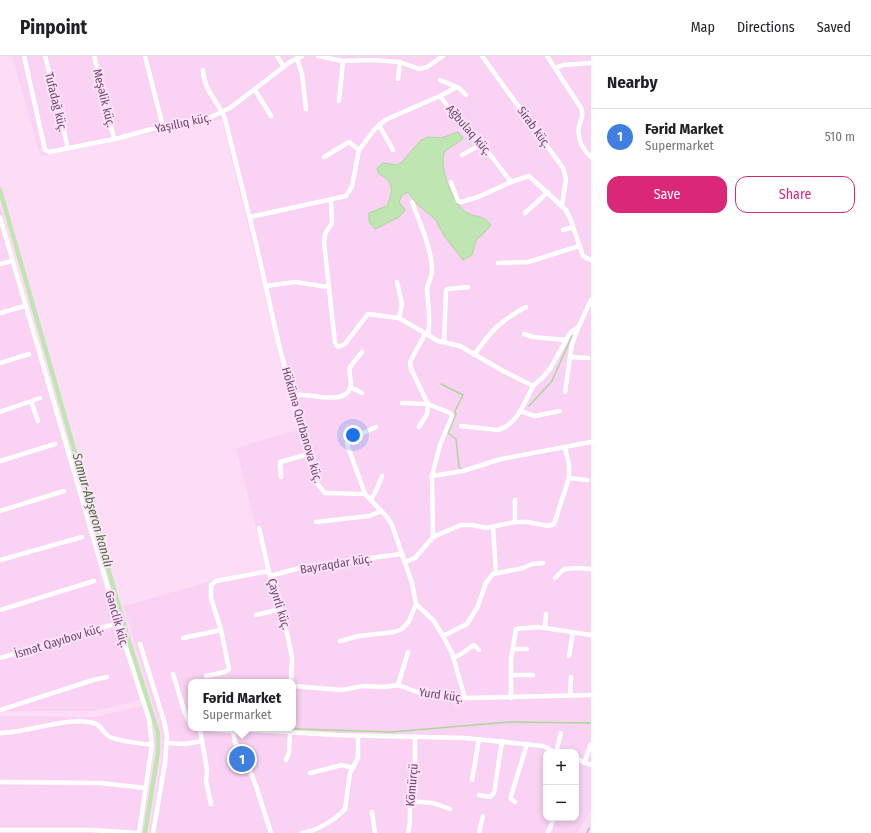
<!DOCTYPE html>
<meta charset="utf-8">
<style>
:root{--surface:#fff;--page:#f2f2f2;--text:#202124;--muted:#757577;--line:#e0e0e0;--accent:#db2777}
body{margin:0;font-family:"Fira Sans Condensed",sans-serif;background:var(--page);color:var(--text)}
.controls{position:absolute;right:12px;bottom:12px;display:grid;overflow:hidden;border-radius:8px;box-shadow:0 2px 6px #0003}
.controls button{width:36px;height:36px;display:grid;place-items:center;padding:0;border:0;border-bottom:1px solid var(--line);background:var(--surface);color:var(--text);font:20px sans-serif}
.you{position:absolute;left:353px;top:379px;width:14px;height:14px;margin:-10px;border:3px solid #fff;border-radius:50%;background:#1a73e8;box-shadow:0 0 0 6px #1a73e833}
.badge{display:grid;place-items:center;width:26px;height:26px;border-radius:50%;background:var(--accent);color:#fff;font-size:13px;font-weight:700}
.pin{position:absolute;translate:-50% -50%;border:2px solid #fff;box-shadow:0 1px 4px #0006}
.popup{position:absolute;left:188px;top:623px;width:108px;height:52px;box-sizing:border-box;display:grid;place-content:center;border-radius:8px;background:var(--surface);filter:drop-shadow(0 1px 3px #0005);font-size:13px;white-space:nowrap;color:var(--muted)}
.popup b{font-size:15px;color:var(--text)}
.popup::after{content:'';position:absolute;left:50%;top:100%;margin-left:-8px;border:8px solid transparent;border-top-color:var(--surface)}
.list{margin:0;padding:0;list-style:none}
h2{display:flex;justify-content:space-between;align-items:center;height:52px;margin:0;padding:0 16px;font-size:17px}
h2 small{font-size:13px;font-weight:400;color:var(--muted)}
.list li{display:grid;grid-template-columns:26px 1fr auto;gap:12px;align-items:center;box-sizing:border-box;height:56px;padding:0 16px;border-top:1px solid var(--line)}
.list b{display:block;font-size:15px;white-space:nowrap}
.list p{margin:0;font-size:13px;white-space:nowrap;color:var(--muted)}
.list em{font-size:13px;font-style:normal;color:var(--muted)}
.actions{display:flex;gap:8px;padding:12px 16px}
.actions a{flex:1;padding:9px 0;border:1px solid var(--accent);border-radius:12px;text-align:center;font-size:14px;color:var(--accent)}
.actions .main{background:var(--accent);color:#fff}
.map{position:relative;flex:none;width:591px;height:777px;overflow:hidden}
header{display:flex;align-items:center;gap:24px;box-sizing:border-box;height:56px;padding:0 20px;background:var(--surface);border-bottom:1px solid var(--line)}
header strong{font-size:19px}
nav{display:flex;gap:22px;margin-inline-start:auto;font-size:14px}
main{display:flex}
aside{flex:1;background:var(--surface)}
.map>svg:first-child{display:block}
.residential{fill:#fad2f3;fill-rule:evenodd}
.water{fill:#bfe6b2;stroke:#a8d898}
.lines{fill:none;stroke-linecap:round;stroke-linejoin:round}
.stream{stroke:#a8d898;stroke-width:1.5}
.canal{stroke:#bfe6b2;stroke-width:4.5}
.minor{stroke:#fff;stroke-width:4.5}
.rail{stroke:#9dbfc5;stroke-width:1.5;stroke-dasharray:6 4;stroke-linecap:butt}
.labels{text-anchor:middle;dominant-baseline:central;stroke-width:4;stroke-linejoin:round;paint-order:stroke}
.street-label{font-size:12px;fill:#714573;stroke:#ffe4f9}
.water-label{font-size:13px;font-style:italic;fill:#457337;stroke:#ffe4f9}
</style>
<header>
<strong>Pinpoint</strong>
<nav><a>Map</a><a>Directions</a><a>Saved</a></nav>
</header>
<main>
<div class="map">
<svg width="591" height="777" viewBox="0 0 591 777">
<rect width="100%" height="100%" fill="#fdddf6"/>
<g class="residential">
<path d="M12 0H591V753L578 777H149L162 700V679L124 550 208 526 266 512 236 392 298 374 222 63 40 100ZM191 626H293V672H191ZM546 696H576V762H546Z"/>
<polygon points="0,151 123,576 145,643 93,655 0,655"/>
<polygon points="147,649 156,684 142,777 0,777 0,660 94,661"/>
</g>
<path class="water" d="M458 76 463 82C460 86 445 94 444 97 439 112 453 149 467 157 477 162 482 158 491 169L483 178 476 184 472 199 463 204 445 181 435 163 417 148 408 136 402 139 399 146 405 154 399 161 375 173 369 166V157L387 150C393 135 395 126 379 118L377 112 383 107 397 109 402 106 420 85 428 81 441 82Z"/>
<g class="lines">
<g class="stream">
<polyline points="441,328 463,339 455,355 456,358 448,377 456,383 459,411 462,413"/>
<polyline points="529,350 552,325 572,280"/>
<polyline points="264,672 391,676 509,666 591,667"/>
</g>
<polyline class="canal" points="0,134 130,589 158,677 158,696 145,777"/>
<g class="minor">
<polyline points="24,0 45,94 49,96 119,82 152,73 205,64 230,52 290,6 302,0"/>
<polyline points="45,0 68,92"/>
<polyline points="94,0 114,83"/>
<polyline points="145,0 163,71"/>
<polyline points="277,0 284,11"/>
<polyline points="318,0 343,5 372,4 400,6 419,13 427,11 443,0"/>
<polyline points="482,0 563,112 566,123 562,149"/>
<path d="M547 0 581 52C584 59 581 63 579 70 577 82 582 93 591 101"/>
<polyline points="297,2 302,18 306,53"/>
<polyline points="555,12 563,9 591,7"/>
<path d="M203 14C204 36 218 44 225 63L255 183 279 289 315 425 325 437 365 438 387 461 392 469 412 527 416 548 434 565 443 580 452 597 465 642"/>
<polyline points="398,23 400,6"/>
<polyline points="440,24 459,32 466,39"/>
<polyline points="255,34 271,60"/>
<polyline points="440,40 457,31"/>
<polyline points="339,45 343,5"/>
<polyline points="379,69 393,94"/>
<polyline points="462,99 482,88"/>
<polyline points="324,101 349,86 359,94"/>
<polyline points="451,126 458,145 461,146 478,141 511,126"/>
<polyline points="331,144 332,167 325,178 324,186 334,278 335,287 338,291 345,288 368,258 399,262 428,279 438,285 460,290 505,316 533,330 543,321 550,313 570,277 579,270 591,244"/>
<path d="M412 146C420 168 431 190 432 213 433 221 427 226 427 234 428 249 431 264 428 279"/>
<polyline points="525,157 548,136"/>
<polyline points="0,161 118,567 149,663 152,689 139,777 90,774 0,774"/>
<polyline points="250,161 346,140 352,130 359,94 374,74 385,64 440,40 461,68 492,101 511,126 529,120 566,154 570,162 583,200 591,204"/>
<polyline points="563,174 573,171"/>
<polyline points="498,207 528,206 579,190"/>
<polyline points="0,208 12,205"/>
<polyline points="397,226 402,248 399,262"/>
<polyline points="266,230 295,226 328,231"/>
<polyline points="0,257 25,250"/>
<polyline points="524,278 533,281 566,284"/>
<polyline points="444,286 446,235 447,233 468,231"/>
<path d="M474 299C491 275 500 265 526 251"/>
<polyline points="570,301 588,302"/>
<polyline points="0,307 29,298"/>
<polyline points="350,331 362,337"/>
<polyline points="565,336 572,288 579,270"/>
<path d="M293 339C307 336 342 350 350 333 353 326 348 318 350 311L362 296"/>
<polyline points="31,345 38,365"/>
<polyline points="402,347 428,348"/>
<polyline points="428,348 450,357 452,360 440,389 432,420 433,481"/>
<polyline points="520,355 535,360 560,355"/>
<polyline points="0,356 40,342"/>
<path d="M461 370 498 374C517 369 525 346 533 330"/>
<polyline points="419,371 427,358 428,348 411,313 410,306 425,278"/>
<polyline points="0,405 55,388"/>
<polyline points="432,420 463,415 501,403 591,386"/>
<polyline points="281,421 280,406 309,398"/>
<polyline points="569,422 587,424"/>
<polyline points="365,438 347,388 350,383 376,371"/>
<polyline points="371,443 376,435 382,420"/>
<polyline points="515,444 515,466"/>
<polyline points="0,455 64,435"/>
<polyline points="316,466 369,460 381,455"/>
<polyline points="493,471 496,517"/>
<polyline points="259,472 272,529 288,581 292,602 291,626"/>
<polyline points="0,504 82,481"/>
<polyline points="405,506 415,502 433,481 461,469 472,469 486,472 515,466 528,466 548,470 554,468 569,422 569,408 565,392"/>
<polyline points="270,520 307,510 337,509 354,504 402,498"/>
<polyline points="555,522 564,513 579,512 591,513"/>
<polyline points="0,554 94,525"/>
<polyline points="256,559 281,553"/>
<polyline points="545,572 546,558"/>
<polyline points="443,580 467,568 477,552 486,527 493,518 523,512 532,508 543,507"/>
<polyline points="183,582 221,574"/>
<polyline points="340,585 359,580 394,576 402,573 409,565 416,548"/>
<polyline points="140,588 164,665 167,680 165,707 153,777"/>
<polyline points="514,593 527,593"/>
<polyline points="569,600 573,576"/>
<polyline points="0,602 118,567"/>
<path d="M453 602C462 599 467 593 474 589L479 594"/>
<polyline points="173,618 185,657 191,669"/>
<polyline points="511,619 533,619"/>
<polyline points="206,620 225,616 229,613 221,574 211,542 211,529 216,525 269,515"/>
<polyline points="398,629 408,596"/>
<polyline points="293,630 342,634 363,630 384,631 398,629 420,637 465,642 591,639"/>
<polyline points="570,639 571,621"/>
<polyline points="511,642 511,603 516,573 538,571 591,579"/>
<polyline points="0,654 93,624 107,621"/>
<polyline points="199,672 233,675 253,673"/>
<polyline points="200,673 207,714 206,725 211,748"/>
<polyline points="252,674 336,679 465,682 543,690 555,696"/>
<polyline points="233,675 235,686 247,707 256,730 271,777"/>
<path d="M0 677C28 677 68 660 94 667 102 669 103 678 110 681 122 686 139 687 152 689"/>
<polyline points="167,687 185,688 202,685"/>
<polyline points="556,696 561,677"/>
<polyline points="576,703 591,709"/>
<polyline points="286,704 289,697 290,677"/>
<polyline points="584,707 591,688"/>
<polyline points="310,717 342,709 353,712"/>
<polyline points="472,724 479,683"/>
<polyline points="0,726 100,727 146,732"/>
<polyline points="479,739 490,741 494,737 502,685"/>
<polyline points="410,745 433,747 450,753"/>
<polyline points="515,746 511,743 511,740 527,688"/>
<polyline points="372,756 375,777"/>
<path d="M302 777C317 775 335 764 345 753L350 717 358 702V680"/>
<polyline points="408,777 410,766 410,745 415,720 415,680"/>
<polyline points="479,777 483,760"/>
<polyline points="548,777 554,762"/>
</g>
<polyline class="rail" points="587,777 591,768"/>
</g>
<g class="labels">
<g class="street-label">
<text transform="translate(104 42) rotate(76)">Meşəlik küç.</text>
<text transform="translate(56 46) rotate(76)">Tufadağ küç.</text>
<text transform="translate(183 67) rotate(-12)">Yaşıllıq küç.</text>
<text transform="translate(534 71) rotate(54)">Sirab küç.</text>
<text transform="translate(469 74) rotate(49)">Ağbulaq küç.</text>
<text transform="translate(302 369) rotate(74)">Hökümə Qurbanova küç.</text>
<text transform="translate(336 508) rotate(-9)">Bayraqdar küç.</text>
<text transform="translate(279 548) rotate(73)">Çayırli küç.</text>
<text transform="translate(117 563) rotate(74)">Gənclik küç.</text>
<text transform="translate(59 585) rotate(-17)">İsmət Qayıbov küç.</text>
<text transform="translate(441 639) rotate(8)">Yurd küç.</text>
<text transform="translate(412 729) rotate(-85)">Kömürçü</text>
</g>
<g class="water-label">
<text transform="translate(93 454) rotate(74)">Samur-Abşeron kanalı</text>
</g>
</g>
</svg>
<div class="controls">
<button>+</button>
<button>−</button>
</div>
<div class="you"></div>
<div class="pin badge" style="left:242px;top:703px;background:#3f7fe0">1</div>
<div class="popup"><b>Fərid Market</b>Supermarket</div>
</div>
<aside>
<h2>Nearby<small></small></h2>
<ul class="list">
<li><span class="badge" style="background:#3f7fe0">1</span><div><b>Fərid Market</b><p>Supermarket</p></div><em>510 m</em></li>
</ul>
<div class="actions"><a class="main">Save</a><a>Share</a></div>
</aside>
</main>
